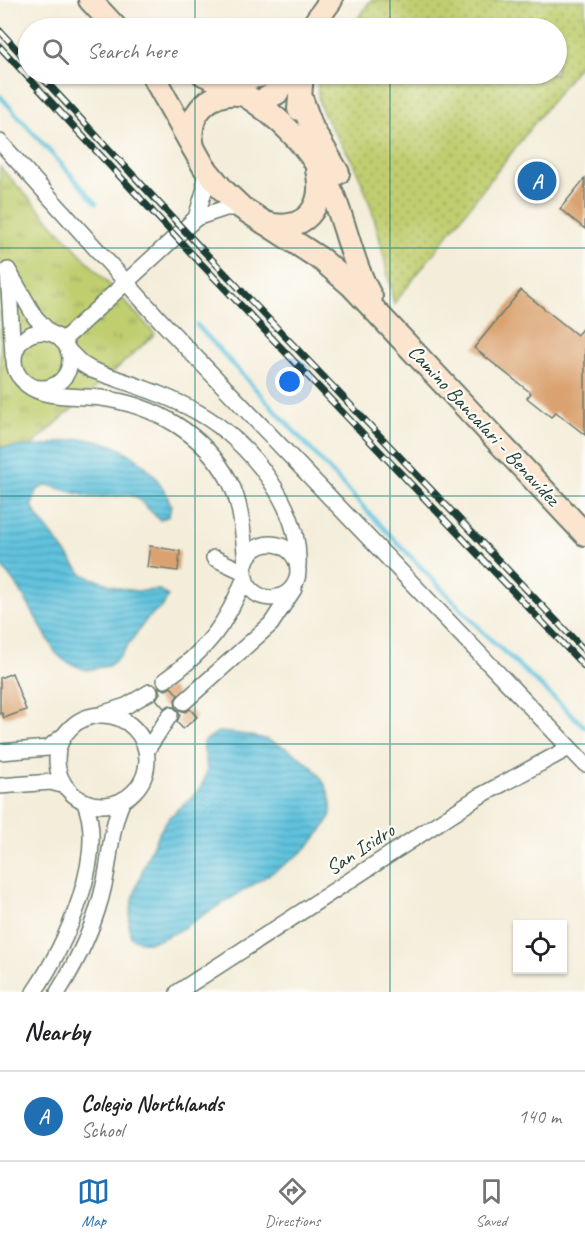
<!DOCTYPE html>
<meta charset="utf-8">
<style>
:root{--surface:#fff;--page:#f2f2f2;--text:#202124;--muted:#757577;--line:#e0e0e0;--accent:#1f6fb2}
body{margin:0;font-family:Caveat,sans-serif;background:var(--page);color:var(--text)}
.controls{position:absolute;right:18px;bottom:18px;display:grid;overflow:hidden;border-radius:0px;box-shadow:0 2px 4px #0004}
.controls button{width:54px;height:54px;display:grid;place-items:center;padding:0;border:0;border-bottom:2px solid var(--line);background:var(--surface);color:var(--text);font:30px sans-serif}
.you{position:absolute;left:290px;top:382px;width:21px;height:21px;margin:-15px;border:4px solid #fff;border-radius:50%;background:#1a73e8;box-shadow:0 0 0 9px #1a73e833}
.badge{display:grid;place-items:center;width:39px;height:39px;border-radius:50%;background:var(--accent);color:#fff;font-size:20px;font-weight:700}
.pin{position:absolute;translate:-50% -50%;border:3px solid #fff;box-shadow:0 2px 6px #0006}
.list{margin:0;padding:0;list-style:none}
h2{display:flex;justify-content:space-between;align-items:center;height:78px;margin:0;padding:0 24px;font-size:26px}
h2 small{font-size:20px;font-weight:400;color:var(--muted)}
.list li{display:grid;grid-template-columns:39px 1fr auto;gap:18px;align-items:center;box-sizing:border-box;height:90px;padding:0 24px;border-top:2px solid var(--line)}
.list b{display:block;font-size:22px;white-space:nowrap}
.list p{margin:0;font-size:20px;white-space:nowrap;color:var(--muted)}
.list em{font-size:20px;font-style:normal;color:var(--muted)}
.icon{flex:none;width:33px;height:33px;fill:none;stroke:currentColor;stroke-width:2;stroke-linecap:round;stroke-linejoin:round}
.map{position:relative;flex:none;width:585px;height:992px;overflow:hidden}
.search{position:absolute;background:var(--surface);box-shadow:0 2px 4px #0004;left:18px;right:18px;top:18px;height:66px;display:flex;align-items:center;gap:15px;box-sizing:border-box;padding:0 21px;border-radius:33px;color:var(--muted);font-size:22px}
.sheet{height:168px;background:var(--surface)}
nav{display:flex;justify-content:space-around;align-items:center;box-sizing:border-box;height:84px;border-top:2px solid var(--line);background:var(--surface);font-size:16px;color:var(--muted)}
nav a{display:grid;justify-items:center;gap:3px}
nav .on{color:var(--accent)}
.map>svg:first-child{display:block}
.grass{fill:url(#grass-dots);stroke:#708652;stroke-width:1.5}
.park{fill:url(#park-tufts);stroke:#708652;stroke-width:1.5}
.water{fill:url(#water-rules);stroke:#408089;stroke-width:1.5}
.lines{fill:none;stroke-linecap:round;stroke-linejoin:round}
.stream{stroke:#60c3de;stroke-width:4.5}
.building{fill:#daa26f}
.street-casing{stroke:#6a7b6e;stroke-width:18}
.secondary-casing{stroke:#6a7b6e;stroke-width:26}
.street{stroke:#fff;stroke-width:15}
.secondary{stroke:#fbe5cf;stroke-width:22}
.rail-casing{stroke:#1f3d34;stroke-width:7}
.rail{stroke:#fdfcf7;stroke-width:4.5;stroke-dasharray:14;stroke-linecap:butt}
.grid{fill:none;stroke:#0f766e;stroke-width:1.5;stroke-opacity:0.55}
.labels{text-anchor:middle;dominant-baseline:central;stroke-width:4.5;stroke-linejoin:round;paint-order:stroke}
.street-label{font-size:21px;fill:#1f3d34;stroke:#fdfcf7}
</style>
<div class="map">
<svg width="585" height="992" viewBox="0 0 585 992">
<defs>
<pattern id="grass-dots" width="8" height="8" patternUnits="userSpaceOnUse" patternTransform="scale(1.5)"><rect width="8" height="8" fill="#c0ce70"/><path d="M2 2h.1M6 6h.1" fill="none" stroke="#9ba85d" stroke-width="1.8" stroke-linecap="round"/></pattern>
<pattern id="park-tufts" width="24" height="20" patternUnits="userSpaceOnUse" patternTransform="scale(1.5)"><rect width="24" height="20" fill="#c0ce70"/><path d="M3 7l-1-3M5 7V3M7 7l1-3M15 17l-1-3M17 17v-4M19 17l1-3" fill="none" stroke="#9ba85d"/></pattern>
<pattern id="water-rules" width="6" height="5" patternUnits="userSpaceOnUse" patternTransform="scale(1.5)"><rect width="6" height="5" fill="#60c3de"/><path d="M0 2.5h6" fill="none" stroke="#4fa0b5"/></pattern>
</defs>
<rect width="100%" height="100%" fill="#fdfcf7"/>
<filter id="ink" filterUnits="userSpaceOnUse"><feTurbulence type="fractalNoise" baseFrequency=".0167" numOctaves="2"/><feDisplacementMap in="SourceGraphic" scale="12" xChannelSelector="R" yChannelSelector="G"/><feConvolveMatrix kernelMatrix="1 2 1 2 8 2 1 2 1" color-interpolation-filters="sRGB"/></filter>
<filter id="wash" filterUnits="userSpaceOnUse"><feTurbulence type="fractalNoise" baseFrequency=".008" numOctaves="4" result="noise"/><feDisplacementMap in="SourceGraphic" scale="24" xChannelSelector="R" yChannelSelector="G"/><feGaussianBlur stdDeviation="1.35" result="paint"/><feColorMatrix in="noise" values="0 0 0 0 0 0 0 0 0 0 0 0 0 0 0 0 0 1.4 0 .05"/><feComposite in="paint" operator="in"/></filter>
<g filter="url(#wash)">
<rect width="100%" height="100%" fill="#f4edda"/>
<path class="grass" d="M371 0H585V58L394 304C384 257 375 205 352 161 338 134 308 106 321 74H556V28H351Z"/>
<polygon class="park" points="0,167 155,334 30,447 0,447"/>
<g class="water">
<path d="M78 439C120 439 156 466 171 505L169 516 160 520 136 497 130 495 91 497 47 485 37 490 32 505 36 514 82 574 118 588 136 591 160 590 168 596 163 606 146 620 118 659 108 666 86 670 65 661 56 653 20 590 0 564V447L43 446Z"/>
<path d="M218 732C256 734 285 741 313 768 324 779 335 801 330 817 326 827 307 849 298 855 271 875 241 892 213 909 194 920 175 936 153 941 145 943 138 942 131 937 122 912 151 845 165 823 176 807 198 798 205 778 210 766 203 754 203 742Z"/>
</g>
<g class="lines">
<g class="stream">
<polyline points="0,96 96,203"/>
<polyline points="197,325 367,511 486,635 585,727"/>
</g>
</g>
<g id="blocks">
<g class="building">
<polygon points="585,178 585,229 560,209"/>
<polygon points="521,290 577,335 585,325 585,435 556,412 551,417 527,398 531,393 474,348"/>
<polygon points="150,546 180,551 178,571 147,567"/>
<polygon points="12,673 26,710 4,718 2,713 0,714 0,678"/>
<polygon points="158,687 166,690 171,687 178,695 175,700 176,708 170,705 164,708 156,699 160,693"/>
<polygon points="177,709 185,712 190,709 197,717 183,729 177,722 180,715"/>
</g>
</g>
</g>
<g filter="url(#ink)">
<use href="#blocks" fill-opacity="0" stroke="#6a7b6e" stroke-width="1.5"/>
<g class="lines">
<defs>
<g id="street">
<polyline points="0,142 161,321 585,764"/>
<polyline points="196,218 205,188 204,167"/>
<circle cx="42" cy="360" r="28"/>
<polyline points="62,341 196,218 226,208 242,208"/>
<path d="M68 350 82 364 92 370C127 383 166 394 199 413 249 441 301 507 298 565"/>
<polyline points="13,356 8,270 35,317 50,333"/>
<path d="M26 384C45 400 77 395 101 398 154 405 204 433 230 482 242 505 243 536 246 562"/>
<circle cx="271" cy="571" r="27"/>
<polyline points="214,558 244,572"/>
<path d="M165 680C206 651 227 624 245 577"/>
<polyline points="184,702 271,624 294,589"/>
<polyline points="104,713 126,706 150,692"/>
<circle cx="102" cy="760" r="45"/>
<polyline points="147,750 170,715"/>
<polyline points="0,752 48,748 63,736"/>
<polyline points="0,786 51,782 65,786"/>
<path d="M34 992C65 947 108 854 84 801"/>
<path d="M58 992C78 960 96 922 104 885 111 856 110 827 123 800"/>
<polyline points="178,992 478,797 569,748"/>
</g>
<g id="secondary">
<polyline points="90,0 116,28"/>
<polyline points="311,28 331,0"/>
<polyline points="152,74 204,167 223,190 242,208 322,260 352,286 585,534"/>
<path d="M203 74C258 96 309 138 333 195 347 229 353 266 371 297"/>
<polyline points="235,74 251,77 271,74"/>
<polyline points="300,95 312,128 338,173"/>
<polyline points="257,103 277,93 286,74"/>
<polyline points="299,109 302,74"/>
<path d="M193 147C185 112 212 88 246 95"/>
<path d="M265 223C304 234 326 208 317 170"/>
</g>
</defs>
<use href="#street" class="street-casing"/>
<use href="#secondary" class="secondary-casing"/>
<use href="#street" class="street"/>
<use href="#secondary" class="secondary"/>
<defs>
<g id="rail">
<polyline points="0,31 28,62"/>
<polyline points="0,47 190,252 585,667"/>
<polyline points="39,74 197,244 585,651"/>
</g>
</defs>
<use href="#rail" class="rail-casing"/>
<use href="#rail" class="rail"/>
</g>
</g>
<path class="grid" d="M195 0V28M390 0V28M195 74V992M390 74V992M0 248H585M0 496H585M0 744H585"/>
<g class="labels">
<g class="street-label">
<text transform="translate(484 425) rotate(47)">Camino Bancalari - Benavídez</text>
<text transform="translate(360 849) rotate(-33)">San Isidro</text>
</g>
</g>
</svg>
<div class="controls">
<button><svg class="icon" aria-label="locate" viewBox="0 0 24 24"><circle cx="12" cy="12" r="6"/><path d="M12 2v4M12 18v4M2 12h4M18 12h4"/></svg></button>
</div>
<div class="you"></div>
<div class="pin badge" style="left:537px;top:181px">A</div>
<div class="search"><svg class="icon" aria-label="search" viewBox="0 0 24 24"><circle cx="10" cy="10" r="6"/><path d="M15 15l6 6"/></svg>Search here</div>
</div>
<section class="sheet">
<h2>Nearby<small></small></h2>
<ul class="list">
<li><span class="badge">A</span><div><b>Colegio Northlands</b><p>School</p></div><em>140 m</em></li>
</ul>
</section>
<nav>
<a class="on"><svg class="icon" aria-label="map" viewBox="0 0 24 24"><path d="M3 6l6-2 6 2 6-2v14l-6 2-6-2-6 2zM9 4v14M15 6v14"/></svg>Map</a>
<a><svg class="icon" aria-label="directions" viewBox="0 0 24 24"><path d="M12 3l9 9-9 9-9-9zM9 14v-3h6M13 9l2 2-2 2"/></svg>Directions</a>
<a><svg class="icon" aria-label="saved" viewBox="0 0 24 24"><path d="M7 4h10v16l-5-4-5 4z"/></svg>Saved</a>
</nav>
